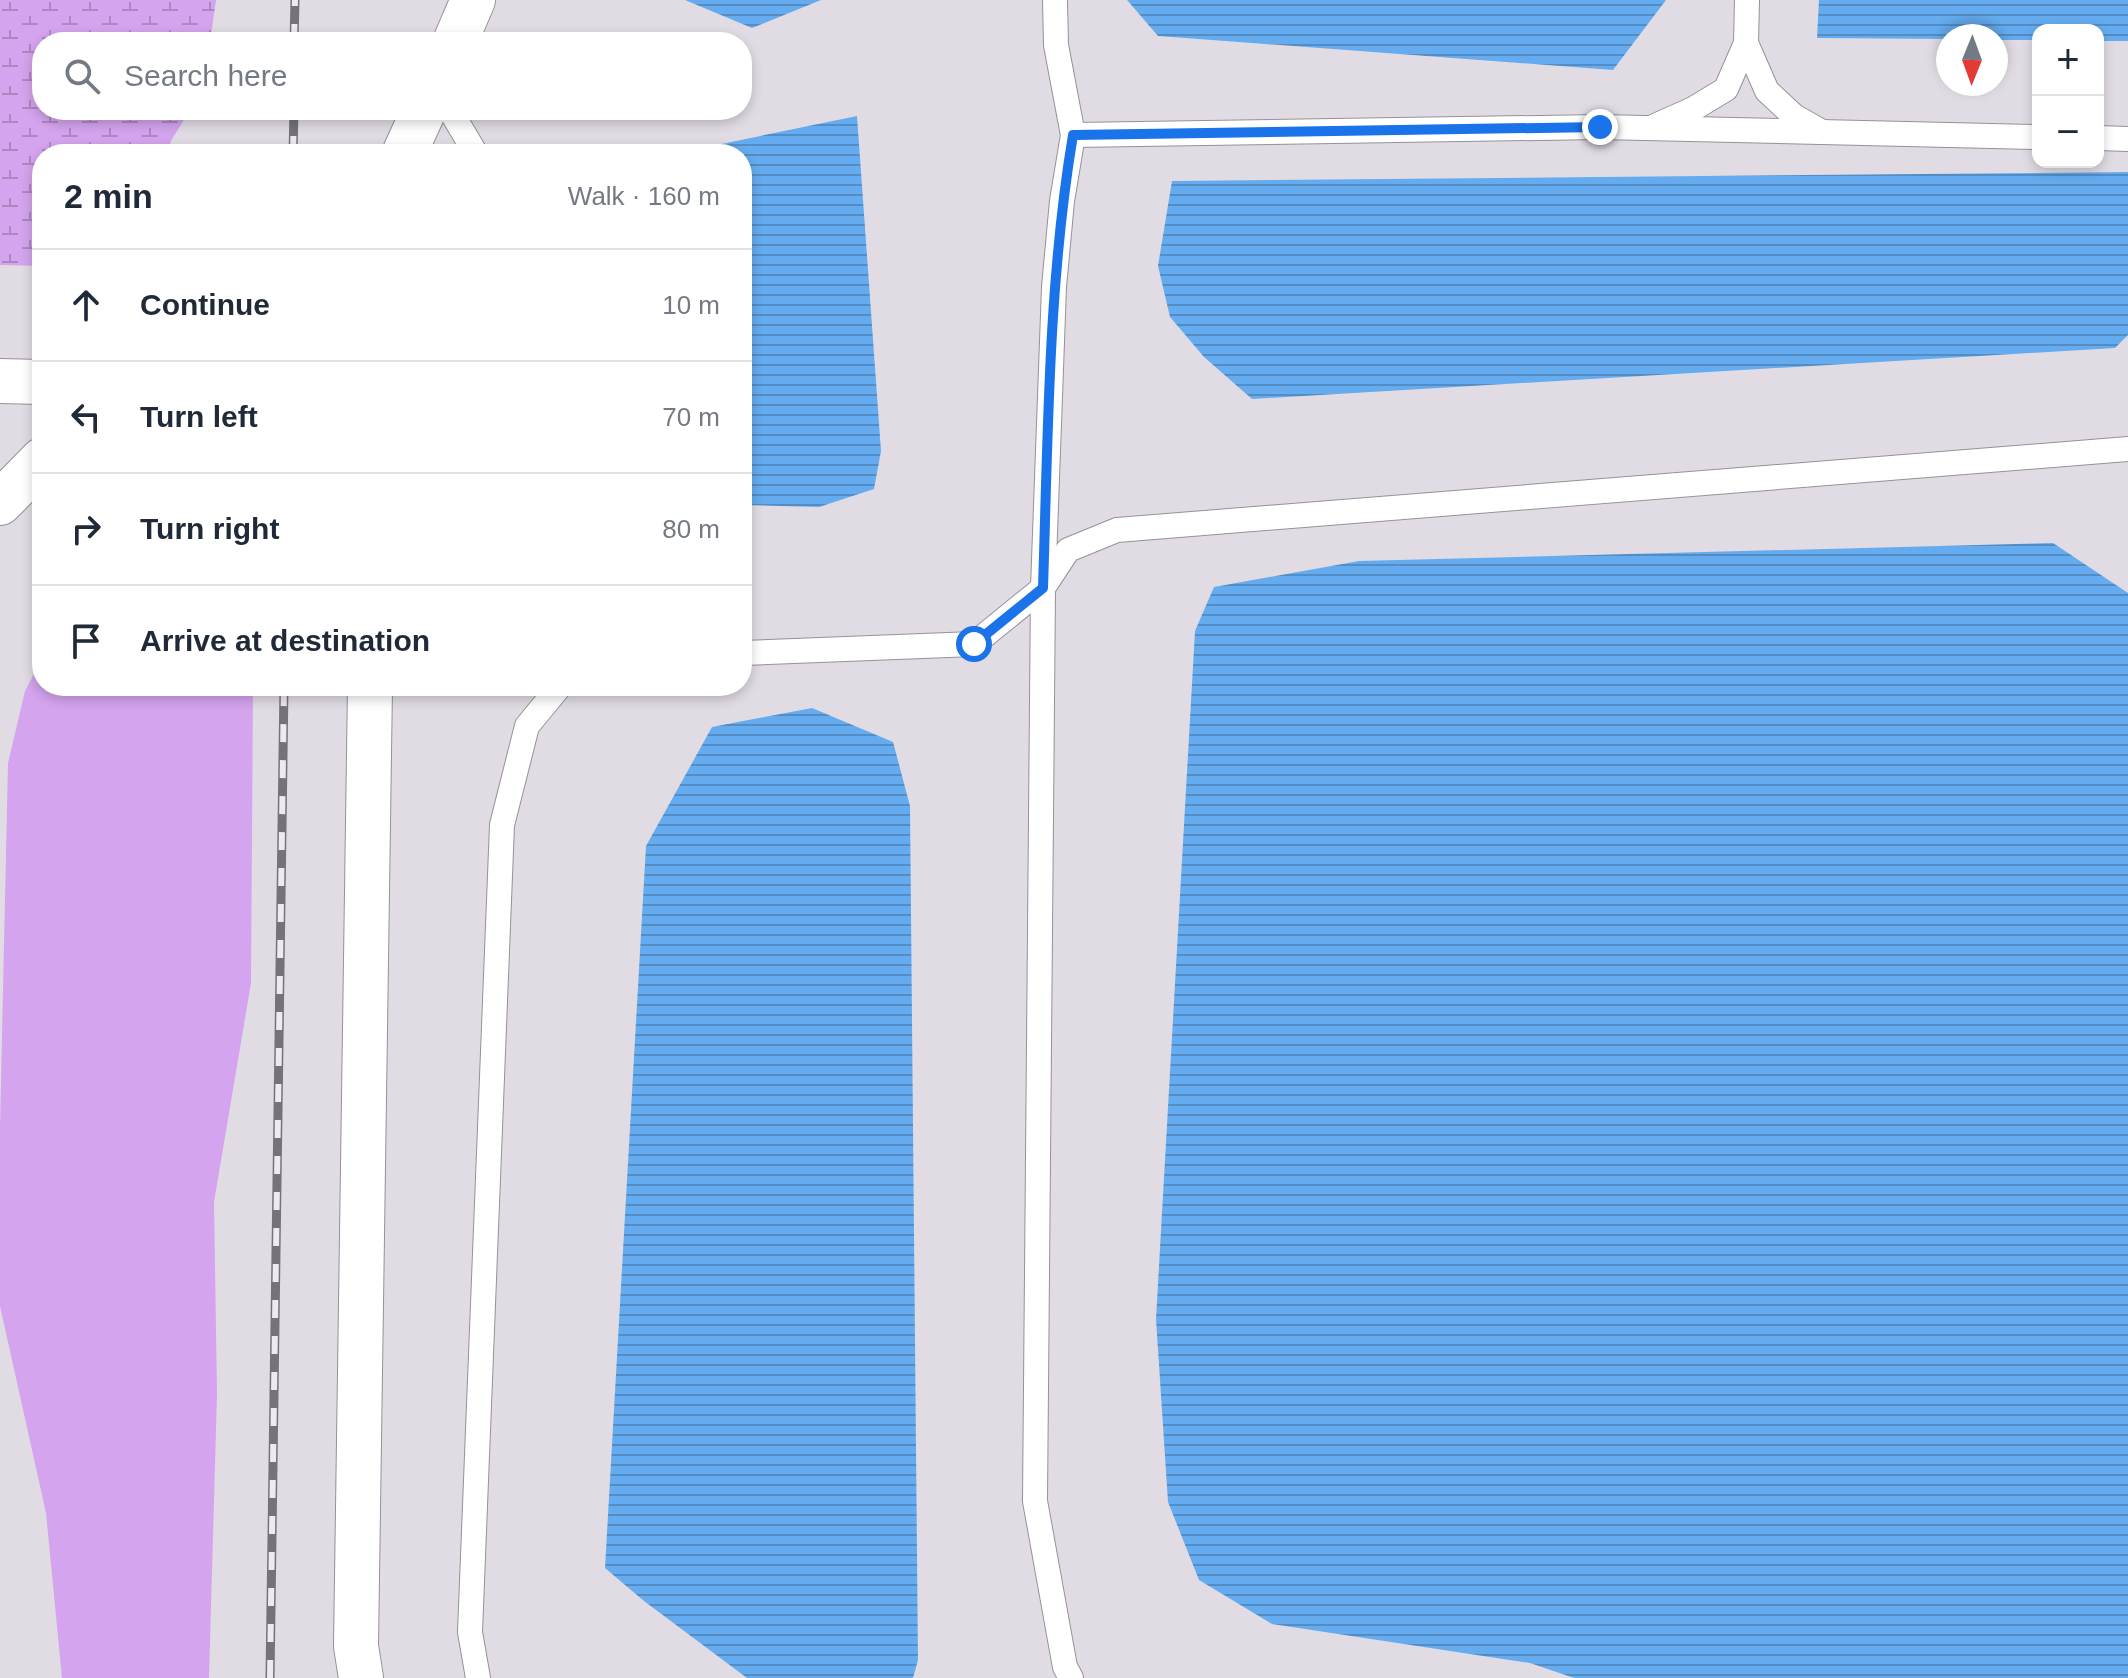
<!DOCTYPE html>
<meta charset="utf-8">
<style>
:root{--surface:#fff;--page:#f6f6f7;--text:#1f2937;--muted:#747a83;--line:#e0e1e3}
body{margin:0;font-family:Arial,sans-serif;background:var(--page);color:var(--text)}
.controls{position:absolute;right:24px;top:24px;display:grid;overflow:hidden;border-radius:16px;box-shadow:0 4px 12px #0003}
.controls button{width:72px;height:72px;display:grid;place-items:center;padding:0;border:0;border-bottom:2px solid var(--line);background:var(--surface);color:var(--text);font:40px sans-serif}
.compass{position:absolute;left:1936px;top:24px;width:72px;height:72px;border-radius:50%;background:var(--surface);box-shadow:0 4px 12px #0003;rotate:181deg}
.stop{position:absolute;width:24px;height:24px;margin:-18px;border:6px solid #1a73e8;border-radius:50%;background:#fff}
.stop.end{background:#1a73e8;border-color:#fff;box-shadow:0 2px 8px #0008}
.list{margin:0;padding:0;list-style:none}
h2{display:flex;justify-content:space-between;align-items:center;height:104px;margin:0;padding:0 32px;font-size:34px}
h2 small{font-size:26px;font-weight:400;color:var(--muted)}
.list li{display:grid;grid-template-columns:52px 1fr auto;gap:24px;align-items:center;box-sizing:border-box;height:112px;padding:0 32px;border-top:2px solid var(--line)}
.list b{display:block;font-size:30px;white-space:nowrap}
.list em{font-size:26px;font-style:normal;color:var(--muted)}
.icon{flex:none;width:44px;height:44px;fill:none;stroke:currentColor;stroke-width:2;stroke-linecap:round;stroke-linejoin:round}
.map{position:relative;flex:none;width:2128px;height:1678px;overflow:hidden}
.search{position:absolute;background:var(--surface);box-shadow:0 4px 12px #0003;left:32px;top:32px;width:720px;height:88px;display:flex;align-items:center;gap:20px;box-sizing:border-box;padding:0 28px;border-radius:32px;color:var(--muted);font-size:30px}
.panel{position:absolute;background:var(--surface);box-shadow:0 4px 12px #0003;left:32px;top:144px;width:720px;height:552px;border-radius:32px}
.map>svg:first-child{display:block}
.green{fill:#d4a4ee}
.wetland{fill:url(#wetland-marsh)}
.water{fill:url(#water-rules)}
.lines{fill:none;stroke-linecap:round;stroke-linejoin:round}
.service-casing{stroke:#969198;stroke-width:26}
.minor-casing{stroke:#969198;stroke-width:46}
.tertiary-casing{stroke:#969198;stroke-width:46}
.service{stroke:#fff;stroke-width:24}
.minor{stroke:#fff;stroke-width:44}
.tertiary{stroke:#fff;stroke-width:44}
.rail-casing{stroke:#767378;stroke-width:9}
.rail{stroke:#efe9f2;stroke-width:6;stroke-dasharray:18;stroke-linecap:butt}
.route{stroke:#1a73e8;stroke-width:10}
</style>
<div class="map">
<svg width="2128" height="1678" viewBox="0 0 2128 1678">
<defs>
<pattern id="wetland-marsh" width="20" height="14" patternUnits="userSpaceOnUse" patternTransform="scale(2)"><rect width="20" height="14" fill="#d4a4ee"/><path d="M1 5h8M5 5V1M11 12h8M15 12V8" fill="none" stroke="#ad87c2"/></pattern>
<pattern id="water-rules" width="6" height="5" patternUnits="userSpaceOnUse" patternTransform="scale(2)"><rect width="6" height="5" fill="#64acef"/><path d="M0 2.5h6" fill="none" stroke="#548dc3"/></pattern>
</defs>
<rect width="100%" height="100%" fill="#e1dce4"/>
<polygon class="green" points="42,658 42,686 253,686 251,983 214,1202 217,1394 209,1678 62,1678 46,1513 0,1306 0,1127 8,763 25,691"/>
<polygon class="wetland" points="0,0 216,0 210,42 42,42 42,110 190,110 163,154 42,154 42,266 0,265"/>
<g class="water">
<polygon points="685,0 821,0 752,28"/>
<polygon points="1127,0 1666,0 1613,70 1158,36"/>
<polygon points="1819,0 2128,0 2128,41 2098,41 2098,30 2038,30 2038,40 1996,40 1996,36 1948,36 1948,39 1817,38"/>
<polygon points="857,116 881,451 874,489 819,507 742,505 742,154 673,154"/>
<polygon points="2128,172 2128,335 2115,348 1252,399 1204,357 1170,317 1158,266 1172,181"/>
<polygon points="2053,543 2128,593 2128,1678 1574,1678 1530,1663 1272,1624 1199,1580 1168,1502 1156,1319 1195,631 1214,587 1359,561"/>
<polygon points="812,708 893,742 910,806 918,1660 913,1678 747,1678 644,1601 605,1568 646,846 712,727"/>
</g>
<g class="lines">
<defs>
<g id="service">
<polyline points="1055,0 1056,45 1073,135 1062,201 1054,287 1043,588 1035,1501 1065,1667 1071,1678"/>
<polyline points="1746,43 1767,91 1794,116 1822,132"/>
<polyline points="450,110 476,154"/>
<polyline points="1655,126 1693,109 1726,89 1746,43 1747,0"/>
<polyline points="1073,135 1600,127 2038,137"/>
<polyline points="2098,138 2128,139"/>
<polyline points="742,653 974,644 1043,588 1068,550 1117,530 2128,449"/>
<polyline points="478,1678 470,1632 502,825 527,726 560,686"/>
</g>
<g id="minor">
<polyline points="0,381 42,382"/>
<polyline points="361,1678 356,1646 370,686"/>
</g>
<g id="tertiary">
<polyline points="455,42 473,0"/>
<polyline points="404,154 424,110"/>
<polyline points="0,503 42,460"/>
</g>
</defs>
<use href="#service" class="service-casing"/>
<use href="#minor" class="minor-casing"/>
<use href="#tertiary" class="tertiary-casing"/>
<use href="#service" class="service"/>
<use href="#minor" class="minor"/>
<use href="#tertiary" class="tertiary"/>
<defs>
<g id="rail">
<polyline points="294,42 295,0"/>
<polyline points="293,154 294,110"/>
<polyline points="270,1678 284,686"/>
</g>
</defs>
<use href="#rail" class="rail-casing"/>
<use href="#rail" class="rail"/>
</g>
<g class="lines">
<path class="route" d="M974 644 1043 588C1048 437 1048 284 1073 135L1600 127"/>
</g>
</svg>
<div class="controls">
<button>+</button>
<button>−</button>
</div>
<svg class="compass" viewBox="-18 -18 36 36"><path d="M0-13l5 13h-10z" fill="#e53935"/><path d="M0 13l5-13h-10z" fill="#747a83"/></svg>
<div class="stop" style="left:974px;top:644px"></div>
<div class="stop end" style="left:1600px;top:127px"></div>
<div class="search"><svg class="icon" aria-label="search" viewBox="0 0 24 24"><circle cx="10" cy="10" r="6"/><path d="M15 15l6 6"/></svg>Search here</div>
<section class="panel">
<h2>2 min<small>Walk · 160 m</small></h2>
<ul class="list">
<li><svg class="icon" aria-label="ahead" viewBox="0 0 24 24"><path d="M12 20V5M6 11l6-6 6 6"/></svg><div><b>Continue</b></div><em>10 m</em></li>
<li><svg class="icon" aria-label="left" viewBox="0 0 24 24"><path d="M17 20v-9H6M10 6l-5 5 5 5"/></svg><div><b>Turn left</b></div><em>70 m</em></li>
<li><svg class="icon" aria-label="right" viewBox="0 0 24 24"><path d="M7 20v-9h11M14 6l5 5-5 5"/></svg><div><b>Turn right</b></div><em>80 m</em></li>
<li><svg class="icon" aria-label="arrive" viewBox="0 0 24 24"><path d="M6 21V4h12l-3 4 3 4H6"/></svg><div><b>Arrive at destination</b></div></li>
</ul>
</section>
</div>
